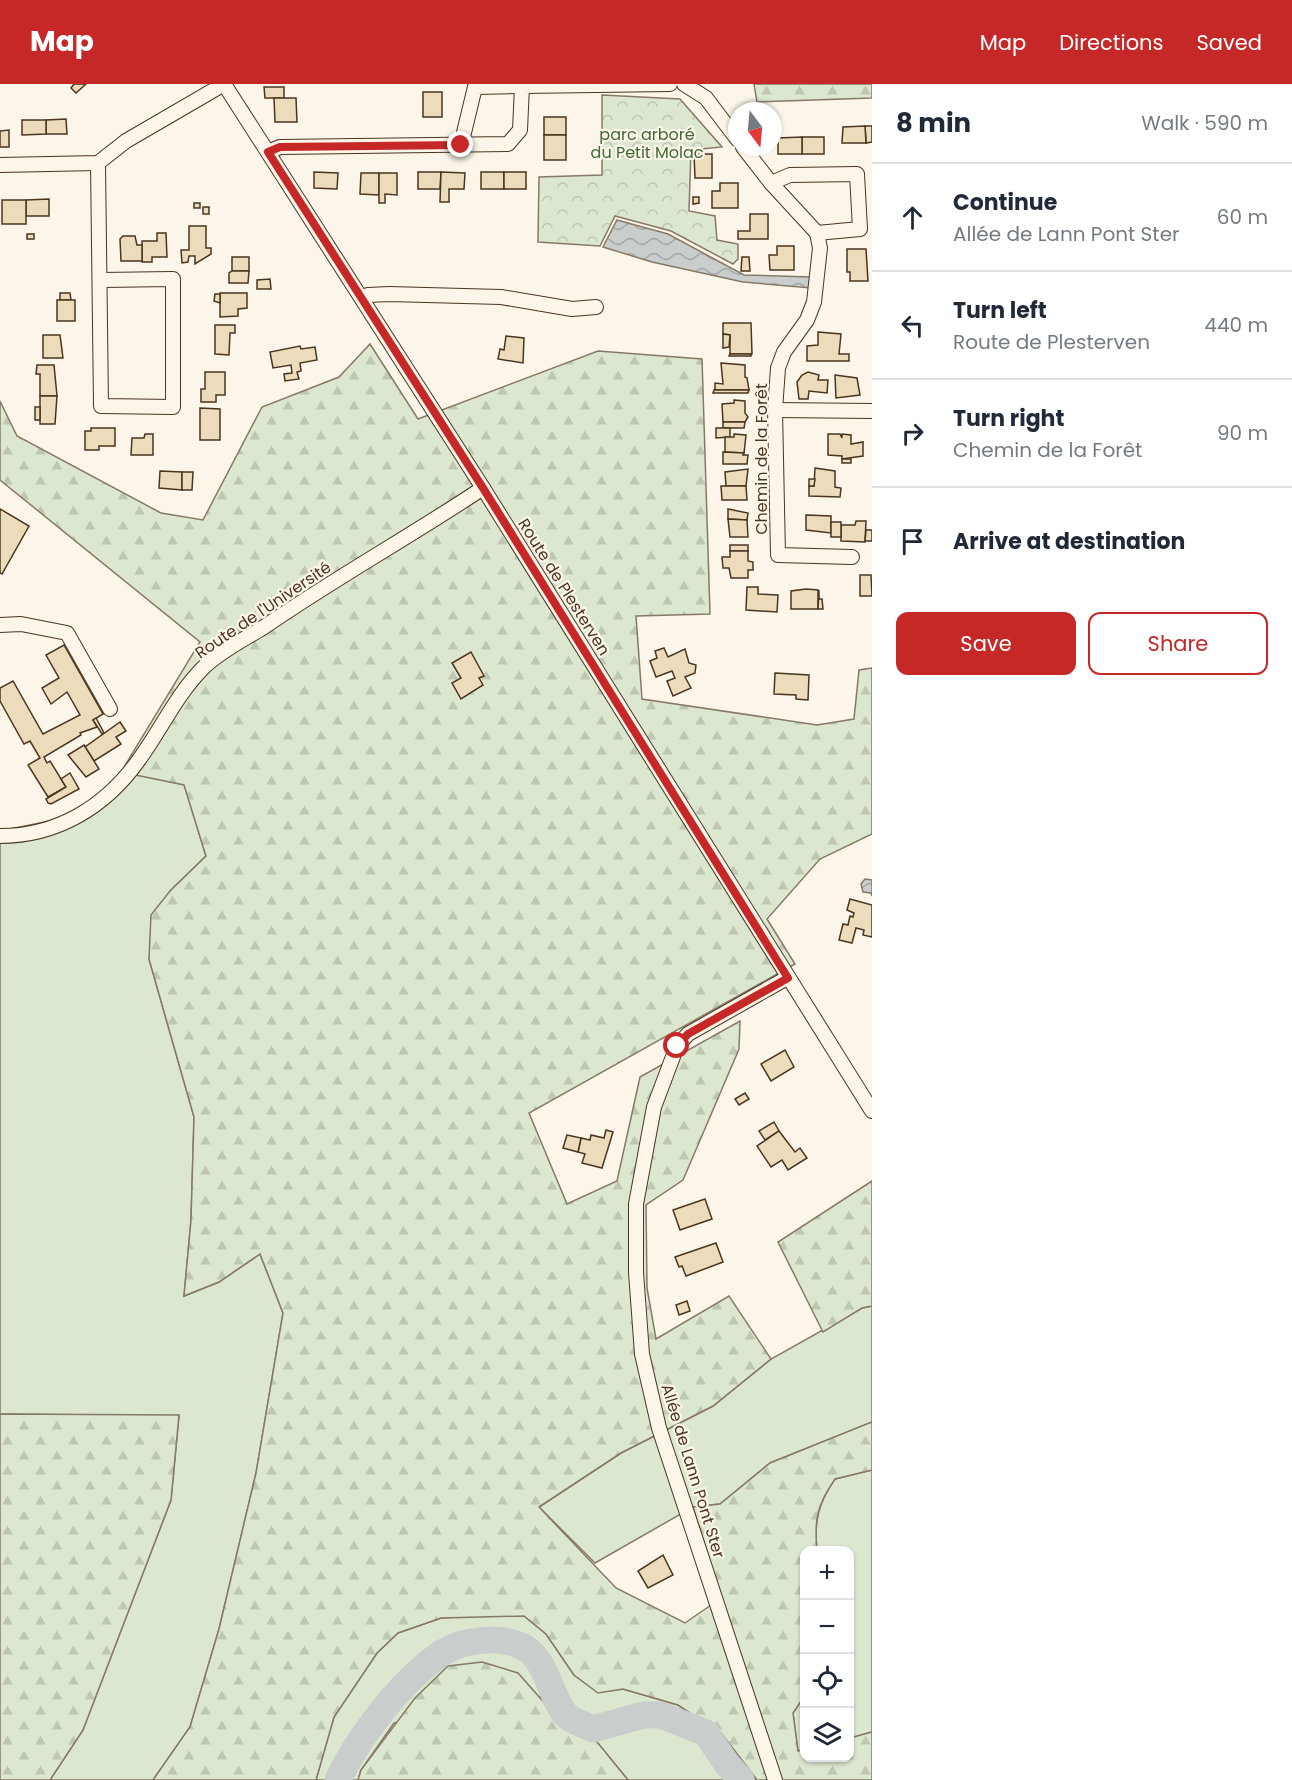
<!DOCTYPE html>
<meta charset="utf-8">
<style>
:root{--surface:#fff;--page:#f2f2f3;--text:#1f2937;--muted:#747a83;--line:#e0e1e3;--accent:#c62828}
body{margin:0;font-family:Poppins,sans-serif;background:var(--page);color:var(--text)}
.controls{position:absolute;right:18px;bottom:18px;display:grid;overflow:hidden;border-radius:12px;box-shadow:0 2px 4px #0004}
.controls button{width:54px;height:54px;display:grid;place-items:center;padding:0;border:0;border-bottom:2px solid var(--line);background:var(--surface);color:var(--text);font:30px sans-serif}
.compass{position:absolute;left:728px;top:18px;width:54px;height:54px;border-radius:50%;background:var(--surface);box-shadow:0 2px 4px #0004;rotate:164deg}
.stop{position:absolute;width:18px;height:18px;margin:-14px;border:4px solid #c62828;border-radius:50%;background:#fff}
.stop.end{background:#c62828;border-color:#fff;box-shadow:0 2px 6px #0008}
.list{margin:0;padding:0;list-style:none}
h2{display:flex;justify-content:space-between;align-items:center;height:78px;margin:0;padding:0 24px;font-size:26px}
h2 small{font-size:20px;font-weight:400;color:var(--muted)}
.list li{display:grid;grid-template-columns:39px 1fr auto;gap:18px;align-items:center;box-sizing:border-box;height:108px;padding:0 24px;border-top:2px solid var(--line)}
.list b{display:block;font-size:22px;white-space:nowrap}
.list p{margin:0;font-size:20px;white-space:nowrap;color:var(--muted)}
.list em{font-size:20px;font-style:normal;color:var(--muted)}
.actions{display:flex;gap:12px;padding:18px 24px}
.actions a{flex:1;padding:14px 0;border:2px solid var(--accent);border-radius:12px;text-align:center;font-size:21px;color:var(--accent)}
.actions .main{background:var(--accent);color:#fff}
.icon{flex:none;width:33px;height:33px;fill:none;stroke:currentColor;stroke-width:2;stroke-linecap:round;stroke-linejoin:round}
.map{position:relative;flex:none;width:872px;height:1696px;overflow:hidden}
header{display:flex;align-items:center;gap:36px;box-sizing:border-box;height:84px;padding:0 30px;background:var(--accent);color:#fff}
header strong{font-size:28px}
nav{display:flex;gap:33px;margin-inline-start:auto;font-size:21px}
main{display:flex}
aside{flex:1;background:var(--surface)}
.map>svg:first-child{display:block}
.grass{fill:#dce7d0;stroke:#887966;stroke-width:1.5}
.forest{fill:url(#forest-firs);stroke:#887966;stroke-width:1.5}
.park{fill:url(#park-crowns);stroke:#887966;stroke-width:1.5}
.water{fill:url(#water-waves);stroke:#887966;stroke-width:1.5}
.lines{fill:none;stroke-linecap:round;stroke-linejoin:round}
.river{stroke:#c9cecd;stroke-width:27}
.building{fill:#ecdcbc;stroke:#4a3520;stroke-width:1.5}
.street-casing{stroke:#4a3520;stroke-width:16}
.street{stroke:#fbf6e9;stroke-width:14}
.route{stroke:#c62828;stroke-width:8}
.labels{text-anchor:middle;dominant-baseline:central;stroke-width:4.5;stroke-linejoin:round;paint-order:stroke}
.park-label{font-size:16px;fill:#436837;stroke:#fbf6e9}
.street-label{font-size:16px;fill:#4a3520;stroke:#fbf6e9}
</style>
<header>
<strong>Map</strong>
<nav><a>Map</a><a>Directions</a><a>Saved</a></nav>
</header>
<main>
<div class="map">
<svg width="872" height="1696" viewBox="0 0 872 1696">
<defs>
<pattern id="forest-firs" width="22" height="20" patternUnits="userSpaceOnUse" patternTransform="scale(1.5)"><rect width="22" height="20" fill="#dce7d0"/><path d="M5 1l3.5 6h-7zM16 11l3.5 6h-7z" fill="#bec7b2"/></pattern>
<pattern id="park-crowns" width="20" height="18" patternUnits="userSpaceOnUse" patternTransform="scale(1.5)"><rect width="20" height="18" fill="#dce7d0"/><path d="M2 6a3 3 0 1 1 6 0M12 15a3 3 0 1 1 6 0" fill="none" stroke="#bec7b2"/></pattern>
<pattern id="water-waves" width="16" height="10" patternUnits="userSpaceOnUse" patternTransform="scale(1.5)"><rect width="16" height="10" fill="#c9cecd"/><path d="M0 5q4-4 8 0t8 0" fill="none" stroke="#a5a8a6"/></pattern>
</defs>
<rect width="100%" height="100%" fill="#fbf6e9"/>
<g class="grass">
<polygon points="121,688 184,700 206,772 170,807 149,875 194,1033 191,1136 184,1212 219,1198 260,1170 283,1229 256,1389 219,1545 190,1643 153,1696 50,1696 83,1646 171,1416 179,1332 0,1330 0,747 64,734 95,714"/>
<polygon points="872,1222 872,1338 770,1379 720,1420 693,1423 595,1479 539,1423 621,1369 713,1322 771,1275 862,1224"/>
<path d="M872 1386V1648L850 1654V1466H817C814 1438 818 1419 835 1395Z"/>
<polygon points="473,1532 524,1532 546,1550 574,1591 598,1608 623,1605 678,1621 722,1650 757,1696 628,1696 593,1653 564,1641 540,1613 394,1639 361,1686 358,1696 316,1696 334,1633 377,1569 398,1549 441,1534"/>
<polygon points="804,1613 804,1666 798,1668 793,1629"/>
</g>
<g class="forest">
<polygon points="754,0 872,0 872,14 757,18"/>
<path d="M370 260 418 335 598 267 702 275 710 530 636 532 642 615 817 641 854 635 859 586 872 584V750L820 775 767 835 795 880 529 1029 567 1120 617 1097 640 993 740 937 739 965 683 1096 646 1121 647 1204 656 1255 729 1212 771 1275 713 1322 621 1369 539 1423 616 1504 685 1539 721 1514 693 1423 720 1420 770 1379 872 1338V1386L835 1395C817 1421 814 1436 817 1466H804V1613L793 1629 798 1667 804 1666V1674H850V1654L872 1648V1696H757L722 1650 678 1621 623 1605 598 1609 574 1591 546 1550 524 1532 441 1534 398 1549 377 1569 334 1633 316 1696H153L190 1643 219 1545 256 1389 283 1229 260 1170 219 1198 184 1212 191 1136 194 1033 149 875 151 831 170 807 206 772 184 701 121 688 200 558 0 396V317L17 352 161 429 203 436 262 323 339 293Z"/>
<polygon points="872,1097 872,1222 862,1224 823,1248 778,1158"/>
<polygon points="0,1330 179,1331 171,1416 83,1646 50,1696 0,1696"/>
<polygon points="482,1578 518,1589 564,1641 593,1653 628,1696 358,1696 361,1686 415,1614 448,1582"/>
</g>
<polygon class="park" points="602,11 680,15 722,63 691,66 689,127 715,132 717,156 738,160 738,175 733,180 671,147 615,132 600,162 538,158 539,93 602,91"/>
<g class="water">
<polygon points="617,136 668,150 744,191 811,193 811,204 743,198 652,178 603,163"/>
<polygon points="865,795 872,796 872,812 871,809 863,808 861,800"/>
</g>
<g class="lines">
<path class="river" d="M338 1696C358 1653 402 1596 442 1569 463 1555 503 1551 525 1564 547 1577 550 1612 565 1630 571 1637 585 1641 593 1645L643 1631H661L706 1649 727 1680 741 1696"/>
</g>
<g class="building">
<polygon points="74,0 86,0 76,9 71,4"/>
<polygon points="264,3 284,3 284,14 265,14"/>
<rect x="423" y="8" width="19" height="25"/>
<polygon points="274,14 296,14 297,38 275,38"/>
<rect x="544" y="33" width="22" height="18"/>
<polygon points="66,35 67,50 46,50 46,36"/>
<polygon points="22,36 46,36 46,50 22,51"/>
<polygon points="865,42 872,42 872,58 866,59"/>
<polygon points="865,42 866,59 842,59 843,43"/>
<polygon points="9,46 9,63 0,63 0,47"/>
<rect x="544" y="51" width="22" height="25"/>
<rect x="802" y="53" width="22" height="17"/>
<polygon points="802,53 802,70 778,70 778,54"/>
<polygon points="694,70 712,70 712,94 695,94"/>
<polygon points="314,88 338,89 337,105 314,104"/>
<polygon points="418,88 441,88 440,105 418,105"/>
<polygon points="441,88 465,89 464,105 449,105 449,118 440,118"/>
<rect x="481" y="88" width="23" height="17"/>
<rect x="504" y="88" width="22" height="17"/>
<polygon points="361,89 379,89 379,111 360,110"/>
<polygon points="379,89 397,89 397,111 385,110 385,119 379,119"/>
<polygon points="720,99 738,99 738,124 712,124 712,107 720,107"/>
<polygon points="693,113 699,113 699,119 693,120"/>
<polygon points="49,115 49,132 26,132 26,116"/>
<rect x="2" y="116" width="24" height="24"/>
<rect x="194" y="119" width="6" height="5"/>
<rect x="203" y="123" width="6" height="7"/>
<polygon points="750,130 768,130 768,155 738,155 738,147 750,147"/>
<polygon points="189,142 206,142 206,164 211,164 211,170 195,180 195,172 189,172 188,178 182,179 181,166 189,166"/>
<polygon points="157,149 166,149 167,173 152,173 152,178 142,178 142,157 157,157"/>
<rect x="27" y="150" width="7" height="5"/>
<polygon points="123,152 135,152 137,161 142,161 142,177 121,177 120,155"/>
<polygon points="777,162 794,162 794,186 770,186 769,171 777,171"/>
<polygon points="847,165 866,165 868,197 850,197 850,188 847,188"/>
<rect x="232" y="173" width="17" height="14"/>
<polygon points="742,173 749,173 750,187 741,187"/>
<polygon points="232,187 249,187 248,199 229,199 229,189"/>
<polygon points="270,195 271,205 257,205 257,196"/>
<polygon points="60,209 70,209 71,216 60,216"/>
<polygon points="247,209 247,224 238,225 238,232 220,233 220,209"/>
<polygon points="215,210 220,210 220,219 214,217"/>
<rect x="57" y="216" width="18" height="21"/>
<polygon points="723,239 751,239 752,270 730,270 730,251 723,250"/>
<polygon points="215,241 235,241 235,249 230,249 229,271 215,270"/>
<polygon points="818,248 841,250 839,270 849,270 849,277 807,277 807,262 818,261"/>
<polygon points="723,250 730,251 729,263 723,264"/>
<polygon points="43,251 60,251 63,274 43,274"/>
<polygon points="506,252 524,254 523,279 498,275 500,265 504,266"/>
<polygon points="300,262 301,265 315,263 317,276 300,279 301,287 297,288 299,295 285,297 284,290 292,289 291,281 273,284 270,268"/>
<polygon points="730,270 751,270 751,272 729,272"/>
<polygon points="721,279 745,281 745,293 747,294 749,306 715,306 715,299 723,300"/>
<polygon points="37,281 54,281 57,312 40,312 40,290 36,290"/>
<polygon points="205,288 225,288 225,311 216,311 216,318 201,318 201,305 205,305"/>
<polygon points="808,288 819,291 818,296 828,296 827,309 809,307 808,315 799,315 797,298 802,291"/>
<polygon points="835,291 857,294 860,311 836,314"/>
<polygon points="714,306 749,306 748,309 713,309"/>
<polygon points="40,312 57,312 55,340 40,340"/>
<polygon points="734,316 745,317 745,329 748,333 745,338 723,338 722,320 734,319"/>
<rect x="35" y="323" width="5" height="13"/>
<polygon points="200,324 220,325 220,356 200,356"/>
<polygon points="723,338 745,338 744,344 723,344"/>
<polygon points="91,344 115,344 115,362 99,362 99,366 85,366 85,347 91,347"/>
<polygon points="716,344 730,344 730,353 716,354"/>
<polygon points="145,350 153,350 153,371 131,371 132,354 144,354"/>
<polygon points="734,350 746,351 744,369 725,368 725,353 734,353"/>
<polygon points="828,350 840,350 842,354 842,350 851,351 851,360 863,358 863,372 842,375 842,372 828,371"/>
<polygon points="723,368 744,369 743,371 748,371 747,380 723,380"/>
<rect x="842" y="375" width="9" height="4"/>
<polygon points="815,384 835,387 835,403 841,404 840,413 809,412 809,402 814,402"/>
<polygon points="748,385 746,402 726,402 725,388"/>
<polygon points="160,387 182,388 182,406 159,404"/>
<polygon points="182,388 193,388 192,406 182,406"/>
<polygon points="809,395 815,395 814,402 809,402"/>
<polygon points="721,402 746,402 747,416 722,416"/>
<polygon points="0,425 29,442 2,490 0,489"/>
<polygon points="728,425 748,429 747,436 728,435"/>
<polygon points="806,431 831,432 831,449 806,446"/>
<polygon points="728,435 747,436 748,453 730,453"/>
<polygon points="856,437 866,437 865,458 841,457 841,441 855,441"/>
<rect x="831" y="438" width="10" height="15"/>
<polygon points="866,446 872,446 872,457 865,457"/>
<rect x="730" y="461" width="18" height="6"/>
<polygon points="730,467 748,467 748,477 753,478 753,486 748,486 748,494 731,494 729,484 723,484 722,473 730,473"/>
<polygon points="860,491 871,491 872,512 860,512"/>
<polygon points="747,503 758,503 758,510 778,511 777,528 746,526"/>
<polygon points="806,505 818,506 818,525 791,525 791,507"/>
<polygon points="819,506 819,515 822,515 823,525 818,525"/>
<polygon points="64,561 103,630 93,636 97,643 80,649 81,651 44,673 47,679 50,677 66,703 48,713 28,681 40,674 30,657 24,660 0,617 0,604 13,597 43,650 80,631 67,608 51,620 42,604 59,594 46,571"/>
<polygon points="664,564 668,573 685,565 689,579 696,581 695,589 685,593 691,604 673,612 667,597 675,594 672,587 656,593 650,577 657,574 655,567"/>
<polygon points="471,568 484,592 479,594 483,601 461,615 452,599 461,594 452,579"/>
<polygon points="775,589 809,591 808,616 796,615 796,611 774,610"/>
<polygon points="96,634 104,649 102,650 93,636"/>
<polygon points="120,638 126,647 116,653 121,660 94,677 85,663"/>
<polygon points="84,661 99,685 86,693 68,671"/>
<polygon points="70,689 79,705 51,720 48,719 46,715 66,703 61,695"/>
<polygon points="850,815 872,821 872,853 863,851 864,846 856,844 852,859 839,856 843,840 848,841 850,832 853,833 854,829 847,826"/>
<polygon points="785,966 794,983 771,997 761,980"/>
<polygon points="745,1009 749,1015 739,1021 735,1015"/>
<polygon points="774,1038 779,1047 765,1056 759,1047"/>
<polygon points="606,1046 613,1048 602,1084 582,1079 585,1070 578,1068 581,1054 590,1056 591,1051 604,1054"/>
<polygon points="779,1047 795,1068 800,1064 807,1074 788,1086 782,1076 771,1083 757,1062"/>
<polygon points="567,1051 581,1054 578,1068 563,1064"/>
<polygon points="705,1115 712,1135 680,1146 673,1126"/>
<polygon points="716,1159 723,1178 686,1192 682,1182 679,1183 675,1173"/>
<polygon points="687,1217 690,1227 679,1231 676,1221"/>
<polygon points="663,1471 673,1491 648,1504 638,1487"/>
</g>
<g class="lines">
<defs>
<g id="street">
<polyline points="224,0 483,404 872,1027"/>
<polyline points="684,0 706,14 737,55"/>
<polyline points="461,61 475,3 522,2"/>
<polyline points="743,63 771,99 817,149 820,164 814,218 807,236 784,268 778,284 775,326 778,471 852,473"/>
<polyline points="268,68 280,63 508,60 520,46 522,2 670,0"/>
<polyline points="98,79 101,322 173,323 173,195 101,196"/>
<polyline points="0,81 98,79 126,57 224,0"/>
<polyline points="771,99 790,91 857,90 860,145 817,149"/>
<polyline points="362,214 368,211 389,210 501,213 572,225 596,223"/>
<polyline points="775,326 872,327"/>
<polyline points="0,541 21,540 67,549 110,625"/>
<path d="M0 752C57 752 105 723 138 677 161 646 176 611 203 584 220 567 245 555 264 543 335 494 411 452 483 404"/>
<polyline points="775,1696 659,1344 642,1270 636,1188 636,1120 654,1023 677,962 688,950 787,894"/>
</g>
</defs>
<use href="#street" class="street-casing"/>
<use href="#street" class="street"/>
</g>
<g class="lines">
<polyline class="route" points="461,61 280,63 268,68 483,404 788,894 688,950 677,962"/>
</g>
<g class="labels">
<g class="park-label">
<text x="647" y="50">parc arboré<tspan x="647" dy="18">du Petit Molac</tspan></text>
</g>
<g class="street-label">
<text transform="translate(761 375) rotate(-90)">Chemin de la Forêt</text>
<text transform="translate(564 503) rotate(58)">Route de Plesterven</text>
<text transform="translate(263 526) rotate(-34)">Route de l'Université</text>
<text transform="translate(693 1387) rotate(73)">Allée de Lann Pont Ster</text>
</g>
</g>
</svg>
<div class="controls">
<button>+</button>
<button>−</button>
<button><svg class="icon" aria-label="locate" viewBox="0 0 24 24"><circle cx="12" cy="12" r="6"/><path d="M12 2v4M12 18v4M2 12h4M18 12h4"/></svg></button>
<button><svg class="icon" aria-label="layers" viewBox="0 0 24 24"><path d="M12 4l9 5-9 5-9-5zM3 14l9 5 9-5"/></svg></button>
</div>
<svg class="compass" viewBox="-18 -18 36 36"><path d="M0-13l5 13h-10z" fill="#e53935"/><path d="M0 13l5-13h-10z" fill="#747a83"/></svg>
<div class="stop" style="left:677px;top:962px"></div>
<div class="stop end" style="left:461px;top:61px"></div>
</div>
<aside>
<h2>8 min<small>Walk · 590 m</small></h2>
<ul class="list">
<li><svg class="icon" aria-label="ahead" viewBox="0 0 24 24"><path d="M12 20V5M6 11l6-6 6 6"/></svg><div><b>Continue</b><p>Allée de Lann Pont Ster</p></div><em>60 m</em></li>
<li><svg class="icon" aria-label="left" viewBox="0 0 24 24"><path d="M17 20v-9H6M10 6l-5 5 5 5"/></svg><div><b>Turn left</b><p>Route de Plesterven</p></div><em>440 m</em></li>
<li><svg class="icon" aria-label="right" viewBox="0 0 24 24"><path d="M7 20v-9h11M14 6l5 5-5 5"/></svg><div><b>Turn right</b><p>Chemin de la Forêt</p></div><em>90 m</em></li>
<li><svg class="icon" aria-label="arrive" viewBox="0 0 24 24"><path d="M6 21V4h12l-3 4 3 4H6"/></svg><div><b>Arrive at destination</b></div></li>
</ul>
<div class="actions"><a class="main">Save</a><a>Share</a></div>
</aside>
</main>
